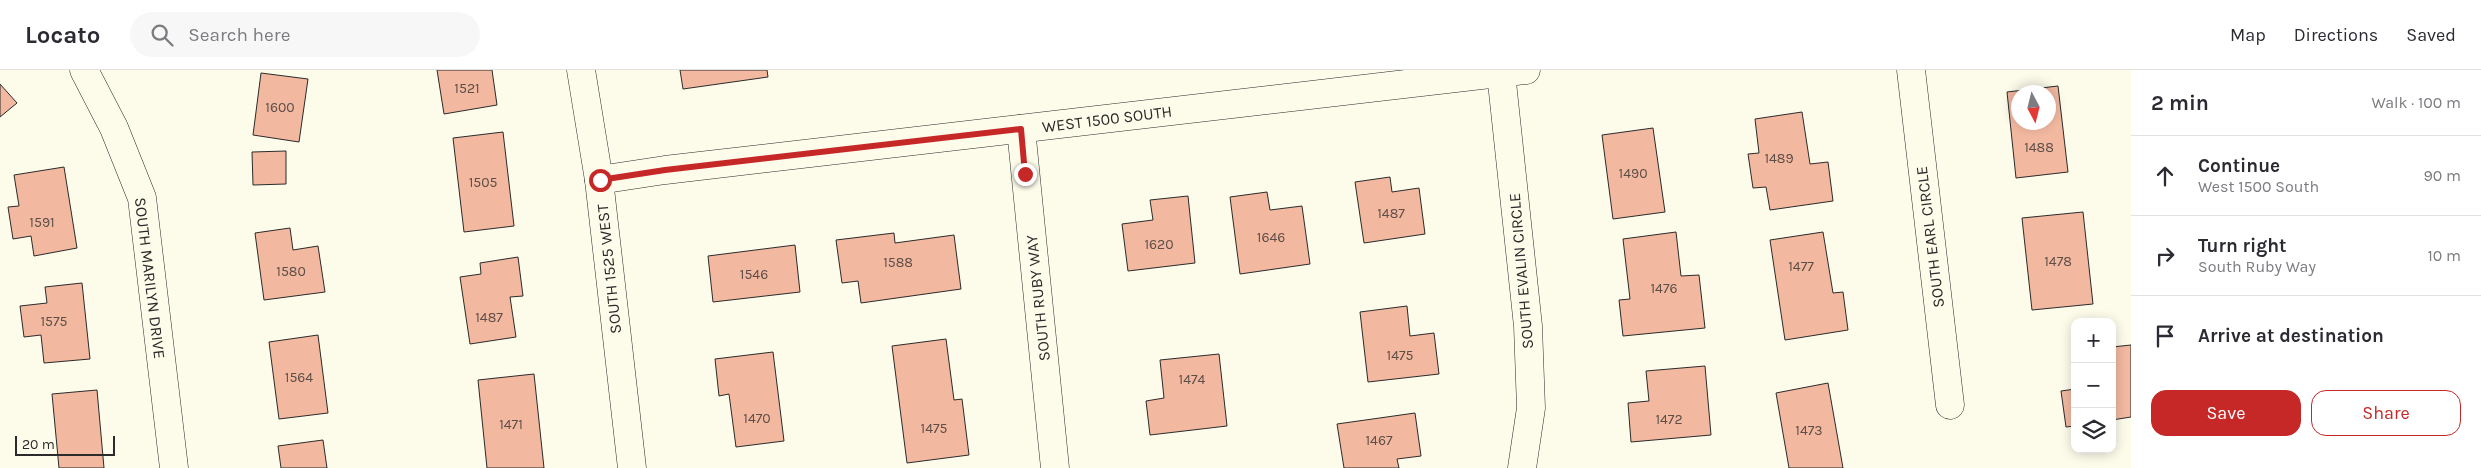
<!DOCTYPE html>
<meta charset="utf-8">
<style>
:root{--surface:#fff;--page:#f7f7f7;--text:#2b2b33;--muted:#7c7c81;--line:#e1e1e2;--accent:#c62828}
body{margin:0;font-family:Karla,sans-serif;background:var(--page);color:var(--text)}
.controls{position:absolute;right:15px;bottom:15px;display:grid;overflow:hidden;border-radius:10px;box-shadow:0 2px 12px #0003}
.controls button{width:45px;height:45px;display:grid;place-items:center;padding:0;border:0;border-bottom:1px solid var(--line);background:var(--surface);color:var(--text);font:25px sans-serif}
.compass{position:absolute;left:2011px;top:15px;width:45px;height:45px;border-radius:50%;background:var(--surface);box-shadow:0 2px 12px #0003;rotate:173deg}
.scale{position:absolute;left:15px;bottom:12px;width:100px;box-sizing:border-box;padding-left:5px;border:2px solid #2b2b2b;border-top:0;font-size:14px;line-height:18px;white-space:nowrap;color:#2b2b2b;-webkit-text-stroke:4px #fdfbea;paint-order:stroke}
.stop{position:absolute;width:15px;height:15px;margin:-11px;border:4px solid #c62828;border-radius:50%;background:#fff}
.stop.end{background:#c62828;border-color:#fff;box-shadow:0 1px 5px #0008}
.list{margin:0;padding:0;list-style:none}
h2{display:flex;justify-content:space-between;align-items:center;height:65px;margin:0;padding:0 20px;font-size:21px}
h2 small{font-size:16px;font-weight:400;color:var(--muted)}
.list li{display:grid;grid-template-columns:32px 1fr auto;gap:15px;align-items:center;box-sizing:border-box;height:80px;padding:0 20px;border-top:1px solid var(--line)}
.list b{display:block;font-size:19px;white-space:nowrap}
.list p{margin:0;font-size:16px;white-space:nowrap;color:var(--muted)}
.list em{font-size:16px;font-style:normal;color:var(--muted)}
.actions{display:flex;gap:10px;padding:15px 20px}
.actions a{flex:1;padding:11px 0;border:1px solid var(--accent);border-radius:15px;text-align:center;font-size:18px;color:var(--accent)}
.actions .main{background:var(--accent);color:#fff}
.icon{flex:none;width:28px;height:28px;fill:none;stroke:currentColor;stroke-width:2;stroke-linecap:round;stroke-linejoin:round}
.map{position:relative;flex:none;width:2131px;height:398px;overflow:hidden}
header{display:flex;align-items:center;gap:30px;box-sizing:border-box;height:70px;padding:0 25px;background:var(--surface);border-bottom:1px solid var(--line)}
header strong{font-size:24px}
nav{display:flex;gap:28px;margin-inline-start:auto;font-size:18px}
.search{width:350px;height:45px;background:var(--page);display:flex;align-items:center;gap:12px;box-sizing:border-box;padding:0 18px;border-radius:28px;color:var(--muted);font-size:19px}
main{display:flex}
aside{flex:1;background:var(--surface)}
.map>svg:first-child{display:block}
.building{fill:#f2b8a0;stroke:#2b2b2b;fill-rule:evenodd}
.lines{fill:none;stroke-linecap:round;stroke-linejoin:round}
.minor-casing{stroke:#2b2b2b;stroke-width:29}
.minor{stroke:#fdfbea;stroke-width:28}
.route{stroke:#c62828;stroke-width:6}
.labels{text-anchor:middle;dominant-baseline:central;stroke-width:4;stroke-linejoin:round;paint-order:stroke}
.number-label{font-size:14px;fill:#5d4e48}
.street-label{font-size:16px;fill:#2b2b2b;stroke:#fdfbea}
</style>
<header>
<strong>Locato</strong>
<div class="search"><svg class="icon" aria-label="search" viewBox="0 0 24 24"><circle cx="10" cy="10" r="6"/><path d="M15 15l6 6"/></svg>Search here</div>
<nav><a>Map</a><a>Directions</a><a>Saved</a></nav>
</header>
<main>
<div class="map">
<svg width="2131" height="398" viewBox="0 0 2131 398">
<rect width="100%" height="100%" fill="#fdfbea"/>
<g class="building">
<polygon points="437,0 492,0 497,35 444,44"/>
<polygon points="680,0 767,0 768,7 683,19"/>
<polygon points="261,3 308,9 299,72 253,65"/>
<polygon points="0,14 17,33 0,47"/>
<path d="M2058 16 2068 102 2016 108 2007 22ZM2018 22H2048V52H2018Z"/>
<polygon points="1802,42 1810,94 1828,92 1833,131 1770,140 1766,117 1753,118 1748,84 1759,83 1755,49"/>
<polygon points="1653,58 1665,142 1613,149 1602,65"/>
<polygon points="503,62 514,156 464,162 453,68"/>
<polygon points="286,81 286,114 253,115 252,82"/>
<polygon points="64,97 77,178 34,186 31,166 13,169 8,137 19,136 14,105"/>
<polygon points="1390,107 1392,122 1419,118 1425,164 1364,173 1355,112"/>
<polygon points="1267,122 1270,140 1302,136 1310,194 1240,204 1230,127"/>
<polygon points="1188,126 1195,193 1128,201 1122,154 1153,150 1150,130"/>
<polygon points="2083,142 2093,234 2032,240 2022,148"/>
<polygon points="290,158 293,180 318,176 325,222 264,230 255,163"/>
<polygon points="1676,162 1681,206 1699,205 1705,258 1623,266 1619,230 1630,229 1623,169"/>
<polygon points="1823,162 1833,223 1843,222 1848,260 1785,270 1770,170"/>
<polygon points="894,163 895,173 954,165 961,219 861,233 858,211 842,213 836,170"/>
<polygon points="795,175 800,222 713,232 708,186"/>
<polygon points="518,187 523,226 510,227 516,267 470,274 460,207 481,204 480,193"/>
<polygon points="82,213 90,289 44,293 41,265 24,267 20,236 47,233 45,217"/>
<polygon points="1407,236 1410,266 1434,263 1439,304 1368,312 1360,242"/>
<polygon points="318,265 328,343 279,349 269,272"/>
<polygon points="946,269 954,330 962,329 969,385 907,393 892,276"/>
<polygon points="2131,275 2131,347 2112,350 2112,277"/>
<polygon points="773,282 784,371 736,377 729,324 719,326 715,289"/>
<polygon points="1219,284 1227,356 1150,365 1146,331 1164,328 1160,290"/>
<polygon points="1705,296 1711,365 1631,372 1628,333 1649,331 1646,301"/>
<polygon points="534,304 544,398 487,398 478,310"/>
<polygon points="1828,313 1843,398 1789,398 1776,323"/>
<polygon points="2075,319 2075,356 2066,357 2061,321"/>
<polygon points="97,320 104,398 59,398 52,324"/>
<polygon points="1415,343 1421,386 1397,389 1399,398 1344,398 1337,354"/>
<polygon points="323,370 327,398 281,398 278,376"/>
</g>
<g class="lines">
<defs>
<g id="minor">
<polyline points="84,0 114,58 142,128 174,398"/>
<polyline points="581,0 599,110 632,398"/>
<polyline points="1911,0 1950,335"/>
<polyline points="1501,3 1528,256 1531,338 1522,398"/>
<polyline points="1021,59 1055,398"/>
<polyline points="599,110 665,100 1526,0"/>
</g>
</defs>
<use href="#minor" class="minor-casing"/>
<use href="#minor" class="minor"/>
</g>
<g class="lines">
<polyline class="route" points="600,110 665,100 1021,59 1025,104"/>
</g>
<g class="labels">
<g class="number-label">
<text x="467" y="18">1521</text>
<text x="280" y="37">1600</text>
<text x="2039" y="77">1488</text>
<text x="1779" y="88">1489</text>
<text x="1633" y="103">1490</text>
<text x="483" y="112">1505</text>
<text x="1391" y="143">1487</text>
<text x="42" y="152">1591</text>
<text x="1271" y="167">1646</text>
<text x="1159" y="174">1620</text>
<text x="2058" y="191">1478</text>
<text x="898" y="192">1588</text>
<text x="1801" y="196">1477</text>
<text x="291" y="201">1580</text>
<text x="754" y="204">1546</text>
<text x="1664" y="218">1476</text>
<text x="489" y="247">1487</text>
<text x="54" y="251">1575</text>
<text x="1400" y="285">1475</text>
<text x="299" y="307">1564</text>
<text x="1192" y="309">1474</text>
<text x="757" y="348">1470</text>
<text x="1669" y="349">1472</text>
<text x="511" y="354">1471</text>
<text x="934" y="358">1475</text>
<text x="1809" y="360">1473</text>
<text x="1379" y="370">1467</text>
</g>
<g class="street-label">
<text transform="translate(1107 49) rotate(-7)">WEST 1500 SOUTH</text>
<text transform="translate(1930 167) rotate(-97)">SOUTH EARL CIRCLE</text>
<text transform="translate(609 199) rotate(-96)">SOUTH 1525 WEST</text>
<text transform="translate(1521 201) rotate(-95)">SOUTH EVALIN CIRCLE</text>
<text transform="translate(150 208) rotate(83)">SOUTH MARILYN DRIVE</text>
<text transform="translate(1038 228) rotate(-96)">SOUTH RUBY WAY</text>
</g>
</g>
</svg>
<div class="controls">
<button>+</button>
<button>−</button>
<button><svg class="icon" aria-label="layers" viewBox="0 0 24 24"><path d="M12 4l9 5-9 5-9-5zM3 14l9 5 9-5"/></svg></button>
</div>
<svg class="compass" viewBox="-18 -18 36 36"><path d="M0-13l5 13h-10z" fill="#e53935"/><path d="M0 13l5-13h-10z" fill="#7c7c81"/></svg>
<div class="scale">20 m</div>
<div class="stop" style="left:600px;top:110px"></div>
<div class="stop end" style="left:1025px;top:104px"></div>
</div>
<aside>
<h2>2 min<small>Walk · 100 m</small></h2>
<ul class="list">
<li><svg class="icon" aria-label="ahead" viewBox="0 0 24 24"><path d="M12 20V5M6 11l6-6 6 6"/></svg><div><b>Continue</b><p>West 1500 South</p></div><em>90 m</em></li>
<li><svg class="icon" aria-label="right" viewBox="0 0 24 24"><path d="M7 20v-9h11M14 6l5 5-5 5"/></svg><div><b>Turn right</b><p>South Ruby Way</p></div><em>10 m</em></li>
<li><svg class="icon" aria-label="arrive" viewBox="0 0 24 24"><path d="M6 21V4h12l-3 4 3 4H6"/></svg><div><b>Arrive at destination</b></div></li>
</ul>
<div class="actions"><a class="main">Save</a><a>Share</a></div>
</aside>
</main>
